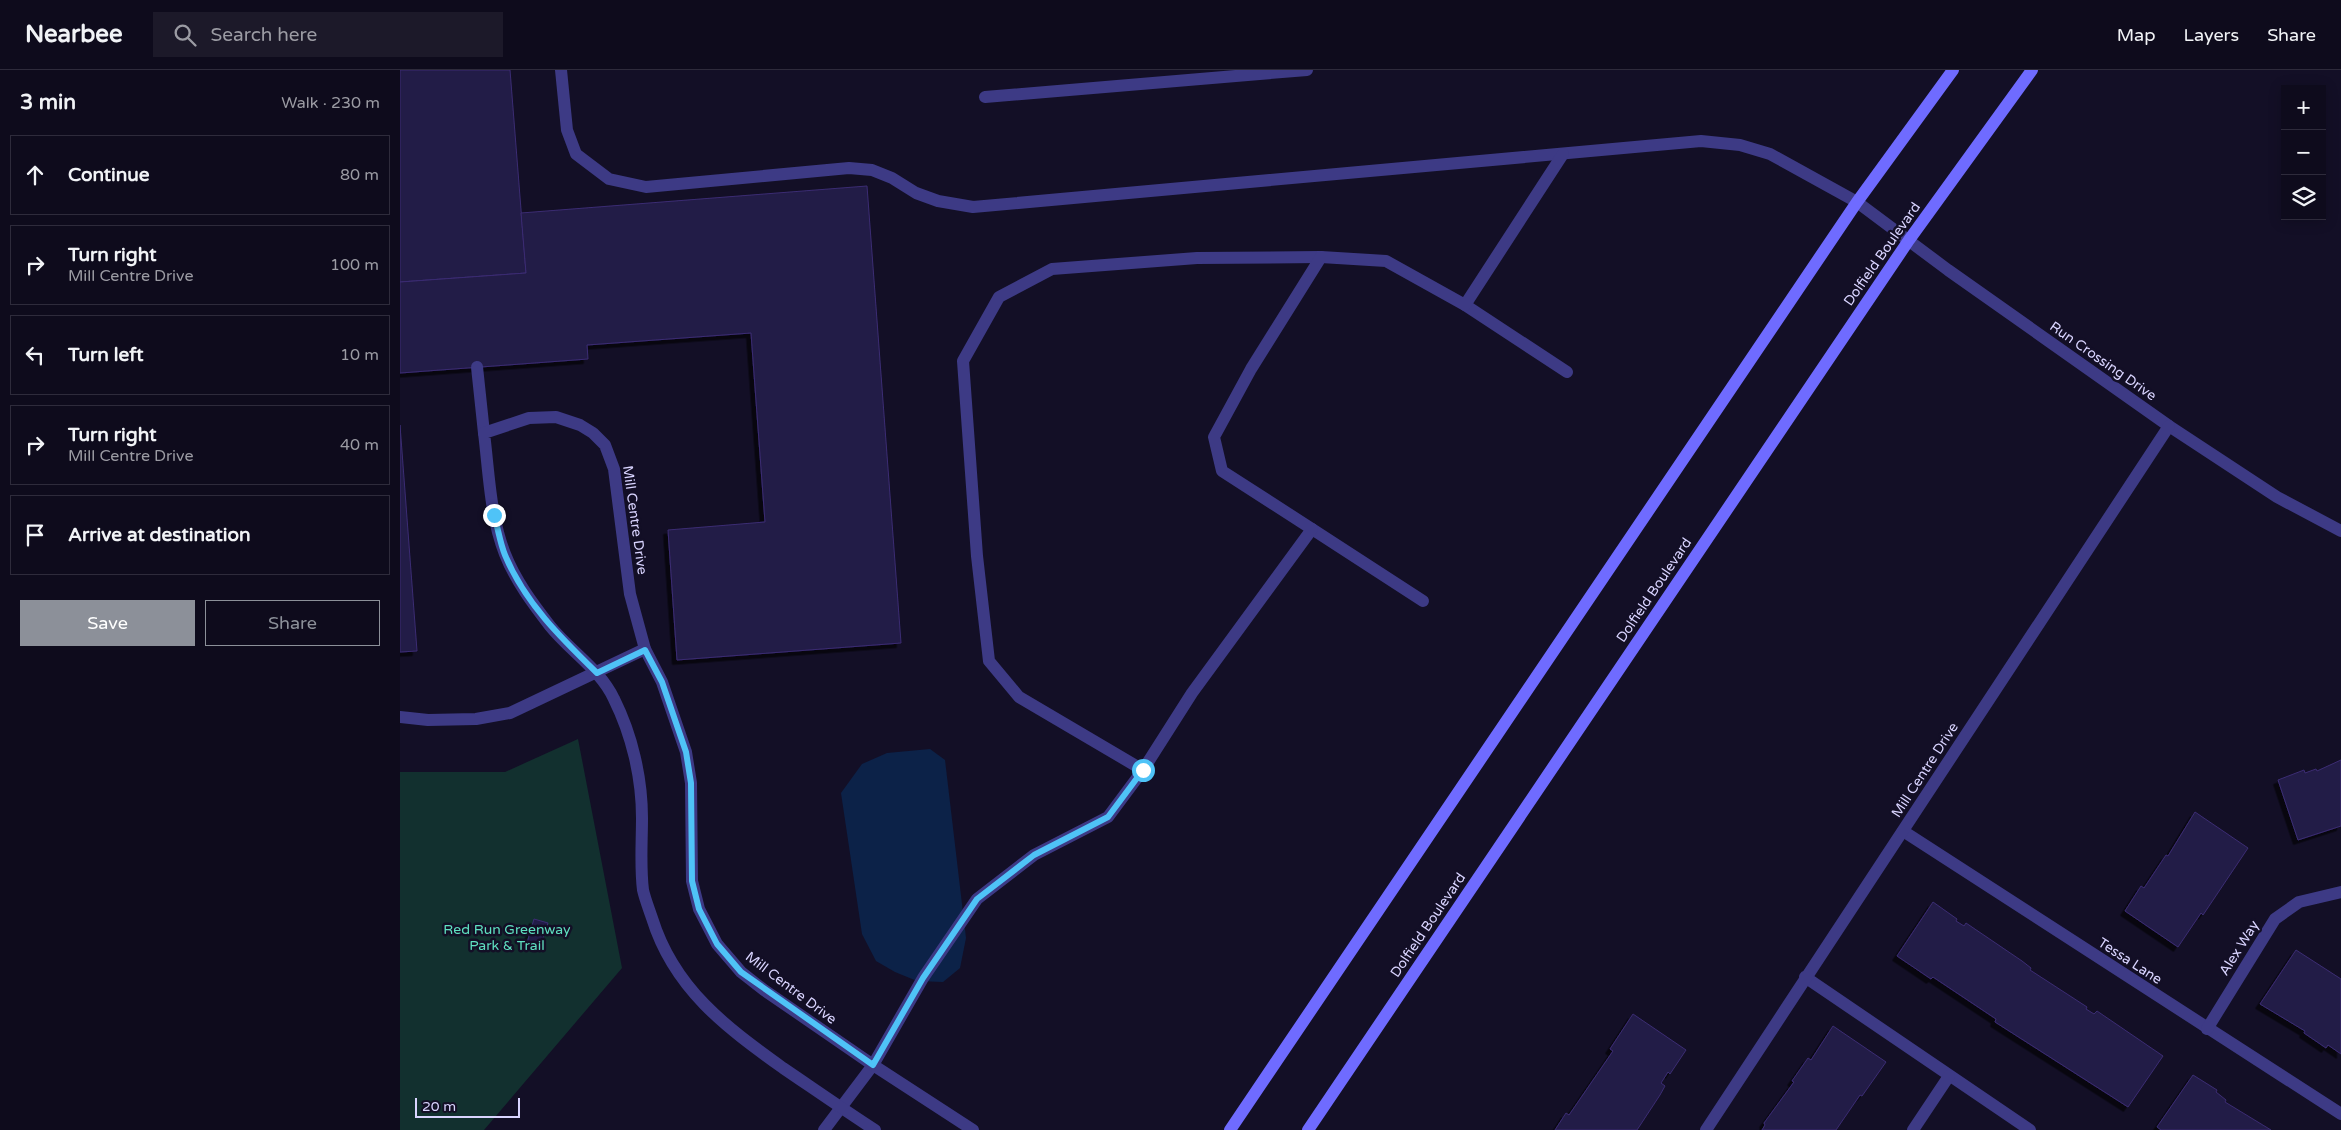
<!DOCTYPE html>
<meta charset="utf-8">
<style>
:root{--surface:#0e0b1c;--page:#1c1929;--text:#f1f3f6;--muted:#9b9ba3;--line:#2e2b3b;--accent:#8c9099}
body{margin:0;font-family:"Varela Round",sans-serif;background:var(--page);color:var(--text)}
.controls{position:absolute;right:15px;top:15px;display:grid;overflow:hidden;border-radius:0px;box-shadow:0 2px 12px #0003}
.controls button{width:45px;height:45px;display:grid;place-items:center;padding:0;border:0;border-bottom:1px solid var(--line);background:var(--surface);color:var(--text);font:25px sans-serif}
.scale{position:absolute;left:15px;bottom:12px;width:105px;box-sizing:border-box;padding-left:5px;border:2px solid #d9d4ff;border-top:0;font-size:14px;line-height:18px;white-space:nowrap;color:#d9d4ff;-webkit-text-stroke:4px #130f26;paint-order:stroke}
.stop{position:absolute;width:15px;height:15px;margin:-11px;border:4px solid #4fc3f7;border-radius:50%;background:#fff}
.stop.end{background:#4fc3f7;border-color:#fff;box-shadow:0 1px 5px #0008}
.list{margin:0;padding:0;list-style:none}
h2{display:flex;justify-content:space-between;align-items:center;height:65px;margin:0;padding:0 20px;font-size:21px}
h2 small{font-size:16px;font-weight:400;color:var(--muted)}
.list li{display:grid;grid-template-columns:32px 1fr auto;gap:15px;align-items:center;box-sizing:border-box;height:80px;margin:0 10px 10px;padding:0 10px;border:1px solid var(--line);border-radius:0px}
.list b{display:block;font-size:19px;white-space:nowrap}
.list p{margin:0;font-size:16px;white-space:nowrap;color:var(--muted)}
.list em{font-size:16px;font-style:normal;color:var(--muted)}
.actions{display:flex;gap:10px;padding:15px 20px}
.actions a{flex:1;padding:11px 0;border:1px solid var(--accent);border-radius:0px;text-align:center;font-size:18px;color:var(--accent)}
.actions .main{background:var(--accent);color:#fff}
.icon{flex:none;width:28px;height:28px;fill:none;stroke:currentColor;stroke-width:2;stroke-linecap:round;stroke-linejoin:round}
.map{position:relative;flex:none;width:1941px;height:1060px;overflow:hidden}
header{display:flex;align-items:center;gap:30px;box-sizing:border-box;height:70px;padding:0 25px;background:var(--surface);border-bottom:1px solid var(--line)}
header strong{font-size:24px}
nav{display:flex;gap:28px;margin-inline-start:auto;font-size:18px}
.search{width:350px;height:45px;background:var(--page);display:flex;align-items:center;gap:12px;box-sizing:border-box;padding:0 18px;border-radius:0px;color:var(--muted);font-size:19px}
main{display:flex}
aside{flex:1;background:var(--surface)}
.map>svg:first-child{display:block}
.green{fill:#12302f}
.water{fill:#0c2248}
.building{fill:#241b47;stroke:#3b2d73;filter:url(#shadow)}
.lines{fill:none;stroke-linecap:round;stroke-linejoin:round}
.service{stroke:#3d3a85;stroke-width:12}
.minor{stroke:#3d3a85;stroke-width:12}
.secondary{stroke:#6f6bff;stroke-width:12}
.route{stroke:#4fc3f7;stroke-width:6}
.labels{text-anchor:middle;dominant-baseline:central;stroke-width:5;stroke-linejoin:round;paint-order:stroke}
.street-label{font-size:14px;fill:#d9d4ff;stroke:#130f26}
.park-label{font-size:14px;fill:#5fe0c0;stroke:#130f26}
</style>
<header>
<strong>Nearbee</strong>
<div class="search"><svg class="icon" aria-label="search" viewBox="0 0 24 24"><circle cx="10" cy="10" r="6"/><path d="M15 15l6 6"/></svg>Search here</div>
<nav><a>Map</a><a>Layers</a><a>Share</a></nav>
</header>
<main>
<aside>
<h2>3 min<small>Walk · 230 m</small></h2>
<ul class="list">
<li><svg class="icon" aria-label="ahead" viewBox="0 0 24 24"><path d="M12 20V5M6 11l6-6 6 6"/></svg><div><b>Continue</b></div><em>80 m</em></li>
<li><svg class="icon" aria-label="right" viewBox="0 0 24 24"><path d="M7 20v-9h11M14 6l5 5-5 5"/></svg><div><b>Turn right</b><p>Mill Centre Drive</p></div><em>100 m</em></li>
<li><svg class="icon" aria-label="left" viewBox="0 0 24 24"><path d="M17 20v-9H6M10 6l-5 5 5 5"/></svg><div><b>Turn left</b></div><em>10 m</em></li>
<li><svg class="icon" aria-label="right" viewBox="0 0 24 24"><path d="M7 20v-9h11M14 6l5 5-5 5"/></svg><div><b>Turn right</b><p>Mill Centre Drive</p></div><em>40 m</em></li>
<li><svg class="icon" aria-label="arrive" viewBox="0 0 24 24"><path d="M6 21V4h12l-3 4 3 4H6"/></svg><div><b>Arrive at destination</b></div></li>
</ul>
<div class="actions"><a class="main">Save</a><a>Share</a></div>
</aside>
<div class="map">
<svg width="1941" height="1060" viewBox="0 0 1941 1060">
<defs>
<filter id="shadow"><feDropShadow dx="-4.5" dy="4.5" stdDeviation="0" flood-color="#0009"/></filter>
</defs>
<rect width="100%" height="100%" fill="#130f26"/>
<polygon class="green" points="178,669 222,898 84,1060 0,1060 0,702 105,702"/>
<polygon class="water" points="530,679 545,690 566,868 560,898 543,912 517,911 495,902 476,891 462,864 441,723 462,694 487,683"/>
<g class="building">
<polygon points="0,0 110,0 126,203 0,212"/>
<polygon points="467,116 501,573 277,590 268,460 365,452 351,263 187,275 188,289 0,303 0,212 126,203 121,143"/>
<polygon points="0,355 17,581 0,582"/>
<polygon points="1941,690 1941,756 1898,770 1878,710 1904,700 1905,703 1916,699 1917,701"/>
<polygon points="1795,742 1848,778 1803,845 1801,843 1778,877 1725,841 1741,816 1744,818 1766,785 1768,786"/>
<polygon points="1533,832 1557,849 1556,851 1564,856 1566,853 1622,891 1631,898 1630,900 1687,937 1686,939 1694,944 1697,941 1763,986 1728,1037 1595,952 1596,949 1533,907 1531,909 1497,886"/>
<polygon points="134,849 148,853 140,877 127,873"/>
<polygon points="1896,880 1941,909 1941,984 1928,975 1926,978 1904,963 1905,961 1860,934"/>
<polygon points="1233,944 1286,980 1270,1004 1268,1002 1261,1013 1265,1016 1260,1025 1237,1060 1155,1060 1166,1043 1169,1045 1213,981 1210,979"/>
<polygon points="1433,956 1486,992 1462,1026 1460,1025 1436,1060 1362,1060 1365,1055 1364,1053 1394,1012 1392,1011 1408,988 1411,990"/>
<polygon points="1793,1005 1817,1020 1816,1022 1826,1030 1825,1032 1871,1060 1761,1060 1757,1057"/>
</g>
<g class="lines">
<g class="service">
<polyline points="161,0 167,60 176,84 209,109 246,117 449,98 472,100 492,108 516,123 538,131 573,137 1301,71 1340,75 1370,84 1457,132"/>
<polyline points="585,27 907,0"/>
<polyline points="1065,235 1167,302"/>
<polyline points="77,297 84,363"/>
<polyline points="912,459 1023,531"/>
<polyline points="0,647 28,650 76,649 110,643 245,579"/>
<polyline points="743,700 619,627 589,591 577,486 563,291 599,227 652,199 797,188 921,187"/>
<polyline points="1405,907 1630,1060"/>
<polyline points="424,1060 473,995 523,908 577,829 634,785 708,747 743,700 792,623 912,459 822,401 814,367 851,299 921,187 986,191 1065,235 1163,84"/>
<polyline points="1513,1060 1549,1006"/>
</g>
<g class="minor">
<polyline points="1457,132 1548,200 1769,356 1877,427 1941,461"/>
<polyline points="1503,761 1941,1044"/>
<polyline points="1807,959 1875,849 1899,832 1941,822"/>
<path d="M475 1060C444 1040 414 1019 383 998 326 957 274 919 252 848 249 839 245 829 243 820 240 796 242 772 242 748 242 708 232 665 214 629 200 599 170 581 150 556 133 534 115 510 105 484 90 446 89 403 84 363L129 348 156 347 180 355 193 363 205 375 214 399 230 524 245 579 262 612 286 682 291 713 292 811 299 839 317 874 341 902 364 920 473 995 573 1060"/>
<polyline points="1306,1060 1769,356"/>
</g>
<g class="secondary">
<polyline points="830,1060 1457,132 1553,0"/>
<polyline points="908,1060 1509,170 1632,0"/>
</g>
</g>
<g class="lines">
<path class="route" d="M94 445C98 458 100 473 105 485 125 533 161 568 197 603L245 580 262 612 286 682 291 713 292 811 299 839 317 874 341 902 473 995 523 908 577 829 634 785 708 747 743 700"/>
</g>
<g class="labels">
<g class="street-label">
<text transform="translate(1482 184) rotate(-55)">Dolfield Boulevard</text>
<text transform="translate(1703 291) rotate(35)">Run Crossing Drive</text>
<text transform="translate(235 450) rotate(82)">Mill Centre Drive</text>
<text transform="translate(1254 520) rotate(-56)">Dolfield Boulevard</text>
<text transform="translate(1525 700) rotate(-57)">Mill Centre Drive</text>
<text transform="translate(1028 855) rotate(-56)">Dolfield Boulevard</text>
<text transform="translate(1839 878) rotate(-58)">Alex Way</text>
<text transform="translate(1730 891) rotate(33)">Tessa Lane</text>
<text transform="translate(391 918) rotate(37)">Mill Centre Drive</text>
</g>
<g class="park-label">
<text x="107" y="859">Red Run Greenway<tspan x="107" dy="16">Park &amp; Trail</tspan></text>
</g>
</g>
</svg>
<div class="controls">
<button>+</button>
<button>−</button>
<button><svg class="icon" aria-label="layers" viewBox="0 0 24 24"><path d="M12 4l9 5-9 5-9-5zM3 14l9 5 9-5"/></svg></button>
</div>
<div class="scale">20 m</div>
<div class="stop" style="left:743px;top:700px"></div>
<div class="stop end" style="left:94px;top:445px"></div>
</div>
</main>
